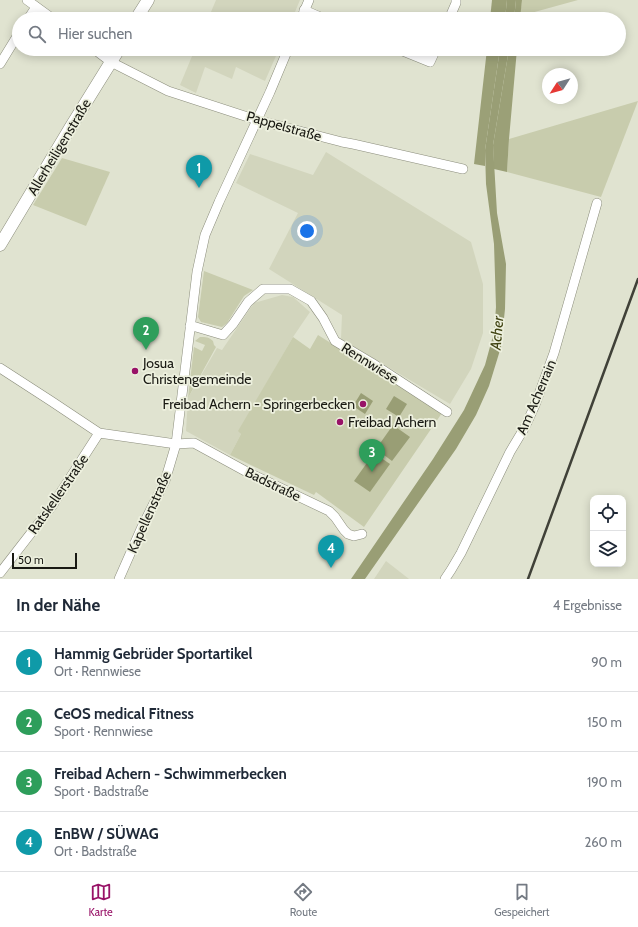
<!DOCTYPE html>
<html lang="de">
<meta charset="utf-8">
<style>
:root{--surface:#fff;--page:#f6f6f7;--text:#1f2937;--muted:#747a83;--line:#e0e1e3;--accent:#981267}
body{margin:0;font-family:Cabin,sans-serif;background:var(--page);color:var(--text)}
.controls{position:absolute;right:12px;bottom:12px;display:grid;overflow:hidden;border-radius:8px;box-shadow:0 2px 10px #0003}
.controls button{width:36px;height:36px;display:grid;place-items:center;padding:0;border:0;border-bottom:1px solid var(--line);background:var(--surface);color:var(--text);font:20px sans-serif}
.compass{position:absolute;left:542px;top:68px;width:36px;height:36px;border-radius:50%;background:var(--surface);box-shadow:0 2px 10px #0003;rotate:234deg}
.scale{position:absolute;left:12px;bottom:10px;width:65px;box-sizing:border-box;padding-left:4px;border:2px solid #191913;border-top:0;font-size:11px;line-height:14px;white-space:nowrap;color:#191913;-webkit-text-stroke:3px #edf0de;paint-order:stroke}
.you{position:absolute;left:307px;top:231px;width:14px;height:14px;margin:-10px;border:3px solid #fff;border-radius:50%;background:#1a73e8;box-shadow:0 0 0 6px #1a73e833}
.badge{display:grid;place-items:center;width:26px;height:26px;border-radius:50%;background:var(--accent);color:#fff;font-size:13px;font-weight:700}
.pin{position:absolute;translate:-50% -33px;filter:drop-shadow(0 1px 2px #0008)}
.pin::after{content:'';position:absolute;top:21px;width:14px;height:12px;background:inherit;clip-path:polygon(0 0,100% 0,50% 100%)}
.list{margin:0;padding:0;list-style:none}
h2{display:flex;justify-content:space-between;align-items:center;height:52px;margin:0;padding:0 16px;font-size:17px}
h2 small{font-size:13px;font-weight:400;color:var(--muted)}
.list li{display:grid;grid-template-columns:26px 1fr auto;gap:12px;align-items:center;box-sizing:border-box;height:60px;padding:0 16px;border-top:1px solid var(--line)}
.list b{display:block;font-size:15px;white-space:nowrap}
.list p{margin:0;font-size:13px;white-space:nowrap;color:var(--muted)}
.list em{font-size:13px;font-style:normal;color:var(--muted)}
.icon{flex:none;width:22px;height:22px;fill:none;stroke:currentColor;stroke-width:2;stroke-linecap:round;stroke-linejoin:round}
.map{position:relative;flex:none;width:638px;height:579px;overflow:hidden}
.search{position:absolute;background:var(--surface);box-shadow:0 2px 10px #0003;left:12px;right:12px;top:12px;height:44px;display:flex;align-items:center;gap:10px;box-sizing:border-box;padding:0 14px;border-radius:22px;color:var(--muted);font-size:15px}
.sheet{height:292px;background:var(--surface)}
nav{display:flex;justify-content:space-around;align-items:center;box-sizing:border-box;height:56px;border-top:1px solid var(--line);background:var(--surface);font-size:11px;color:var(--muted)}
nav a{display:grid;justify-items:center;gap:2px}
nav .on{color:var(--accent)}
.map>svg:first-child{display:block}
.built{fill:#d2d5bd}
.green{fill:#c8ccad}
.forest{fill:#9ba077}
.water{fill:#999e75}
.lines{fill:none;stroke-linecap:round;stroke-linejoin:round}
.minor-casing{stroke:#8b8d7c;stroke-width:10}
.tertiary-casing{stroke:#8b8d7c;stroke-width:13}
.minor{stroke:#fff;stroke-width:9}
.tertiary{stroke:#fff;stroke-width:12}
.rail{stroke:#404138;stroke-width:2.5}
.poi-dot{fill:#981267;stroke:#edf0de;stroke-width:1.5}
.labels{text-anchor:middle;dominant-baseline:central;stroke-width:3.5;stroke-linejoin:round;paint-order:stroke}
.street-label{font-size:14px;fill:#191913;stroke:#edf0de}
.poi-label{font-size:14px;fill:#191913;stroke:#edf0de;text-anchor:start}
.water-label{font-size:15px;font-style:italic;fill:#414413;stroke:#edf0de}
</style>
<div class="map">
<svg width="638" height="579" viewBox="0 0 638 579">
<rect width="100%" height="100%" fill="#e0e3d0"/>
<g class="built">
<polygon points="216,0 300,0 292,19 208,19"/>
<polygon points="195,49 279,49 265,81 236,67 232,79 205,67 196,93 180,85"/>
<polygon points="326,152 471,242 483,284 483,333 471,369 450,404 341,339 342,315 269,269 298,213 236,183 250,154 313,175"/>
<polygon points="282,295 293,297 310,312 293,337 239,431 241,434 230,455 186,431 188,398 217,348 222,350 254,303"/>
<polygon points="386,561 409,579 374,579"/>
</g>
<g class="green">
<polygon points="522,0 578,0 520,16"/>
<polygon points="638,101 601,197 507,172 509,139"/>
<polygon points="62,158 110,172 86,226 33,205"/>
<polygon points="204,271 253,290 244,296 227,323 222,327 201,322 198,317"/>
<polygon points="318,335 442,413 364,527 316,492 314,495 230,455 241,434 238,431 293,337 310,349"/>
<path d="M200 337C206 337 209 337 213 341L214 345 216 347 188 398 194 347 202 351 205 345 195 341Z"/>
</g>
<g class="forest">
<polygon points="492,0 507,0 505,19 490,19"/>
<polygon points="516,0 522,0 520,19 514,19"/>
<polygon points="487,49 500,49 485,150 485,166 474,164"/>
<polygon points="509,49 517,49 509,139 507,172 494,169 493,145"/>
</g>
<g class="water">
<polygon points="507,0 516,0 514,19 505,19"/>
<polygon points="500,49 509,49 493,145 497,213 506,264 505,309 501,347 489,386 476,415 456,449 365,579 351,579 433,459 464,410 485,365 494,332 496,307 494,244 486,184 485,150"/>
<polygon points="361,393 373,401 365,414 353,406"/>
<polygon points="394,396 407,404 399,417 386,409"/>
<polygon points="393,425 410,437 392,461 376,449"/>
<polygon points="374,453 390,464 370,492 354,481"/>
</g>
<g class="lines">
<defs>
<g id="minor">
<polyline points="27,0 53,19"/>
<polyline points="304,10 325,19"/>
<polyline points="28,19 36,7"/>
<polyline points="301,19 309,0"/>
<polyline points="449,19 456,3 456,0"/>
<polyline points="94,49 111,62 168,91 257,120 342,142 353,144 463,169"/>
<polyline points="398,49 430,62 436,49"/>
<polyline points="0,64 19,33"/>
<polyline points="190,326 196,327 223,335 233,324 248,302 263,289 290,289 311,301 323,318 335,341 372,363 447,412"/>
<polyline points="0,368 51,401 99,433 176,444 194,443 247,472 329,511 335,517 344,530 348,534 354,536 362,534"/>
<polyline points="0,573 52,506 99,433"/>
<polyline points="119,579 141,529 165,481 176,444 197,272 205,235 219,202 270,92 288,49"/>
<polyline points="445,579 451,570 461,553 510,452 525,427 535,405 554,353 597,203"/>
</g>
<g id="tertiary">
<polyline points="136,19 148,0"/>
<polyline points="0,245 70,128 119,49"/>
</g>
</defs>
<use href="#minor" class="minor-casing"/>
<use href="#tertiary" class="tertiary-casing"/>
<use href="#minor" class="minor"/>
<use href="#tertiary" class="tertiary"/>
<polyline class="rail" points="528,579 638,279"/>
</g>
<g class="poi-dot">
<circle cx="135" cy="371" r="4"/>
<circle cx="363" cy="404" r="4"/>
<circle cx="340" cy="422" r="4"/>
</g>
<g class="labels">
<g class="street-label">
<text transform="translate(284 126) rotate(16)">Pappelstraße</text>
<text transform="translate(59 147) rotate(-59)">Allerheiligenstraße</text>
<text transform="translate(370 363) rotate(32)">Rennwiese</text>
<text transform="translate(536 397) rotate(-67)">Am Acherrain</text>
<text transform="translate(273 484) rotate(26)">Badstraße</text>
<text transform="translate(58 494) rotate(-55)">Ratskellerstraße</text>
<text transform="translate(149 512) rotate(-66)">Kapellenstraße</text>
</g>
<g class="poi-label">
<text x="143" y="363">Josua<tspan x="143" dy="16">Christengemeinde</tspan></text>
<text x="355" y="404" text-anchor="end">Freibad Achern - Springerbecken</text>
<text x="348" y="422">Freibad Achern</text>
</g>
<g class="water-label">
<text transform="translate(497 333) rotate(-85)">Acher</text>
</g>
</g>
</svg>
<div class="controls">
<button><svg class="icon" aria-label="locate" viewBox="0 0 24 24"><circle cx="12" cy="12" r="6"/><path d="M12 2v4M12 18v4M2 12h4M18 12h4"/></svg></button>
<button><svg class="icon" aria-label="layers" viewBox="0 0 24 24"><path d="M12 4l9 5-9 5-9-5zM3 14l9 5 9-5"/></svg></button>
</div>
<svg class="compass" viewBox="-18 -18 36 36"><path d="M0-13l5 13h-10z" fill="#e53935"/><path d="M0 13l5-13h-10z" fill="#747a83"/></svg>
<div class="scale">50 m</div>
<div class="you"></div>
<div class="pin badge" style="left:199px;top:188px;background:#0f9aa8">1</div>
<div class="pin badge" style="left:146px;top:350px;background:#2e9e5b">2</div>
<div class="pin badge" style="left:372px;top:472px;background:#2e9e5b">3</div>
<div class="pin badge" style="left:331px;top:568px;background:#0f9aa8">4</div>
<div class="search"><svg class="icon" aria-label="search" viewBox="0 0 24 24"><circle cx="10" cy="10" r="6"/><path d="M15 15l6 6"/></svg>Hier suchen</div>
</div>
<section class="sheet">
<h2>In der Nähe<small>4 Ergebnisse</small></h2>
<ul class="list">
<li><span class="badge" style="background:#0f9aa8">1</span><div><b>Hammig Gebrüder Sportartikel</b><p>Ort · Rennwiese</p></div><em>90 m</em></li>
<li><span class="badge" style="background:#2e9e5b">2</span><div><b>CeOS medical Fitness</b><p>Sport · Rennwiese</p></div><em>150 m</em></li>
<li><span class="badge" style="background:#2e9e5b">3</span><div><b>Freibad Achern - Schwimmerbecken</b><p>Sport · Badstraße</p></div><em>190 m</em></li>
<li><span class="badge" style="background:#0f9aa8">4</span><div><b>EnBW / SÜWAG</b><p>Ort · Badstraße</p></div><em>260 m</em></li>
</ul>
</section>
<nav>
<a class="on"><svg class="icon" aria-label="map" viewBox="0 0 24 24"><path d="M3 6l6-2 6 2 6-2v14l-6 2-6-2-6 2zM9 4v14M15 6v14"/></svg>Karte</a>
<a><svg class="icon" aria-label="directions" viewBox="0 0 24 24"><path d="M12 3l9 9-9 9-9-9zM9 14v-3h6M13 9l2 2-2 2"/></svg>Route</a>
<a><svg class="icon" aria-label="saved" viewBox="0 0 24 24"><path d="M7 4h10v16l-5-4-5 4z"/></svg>Gespeichert</a>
</nav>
